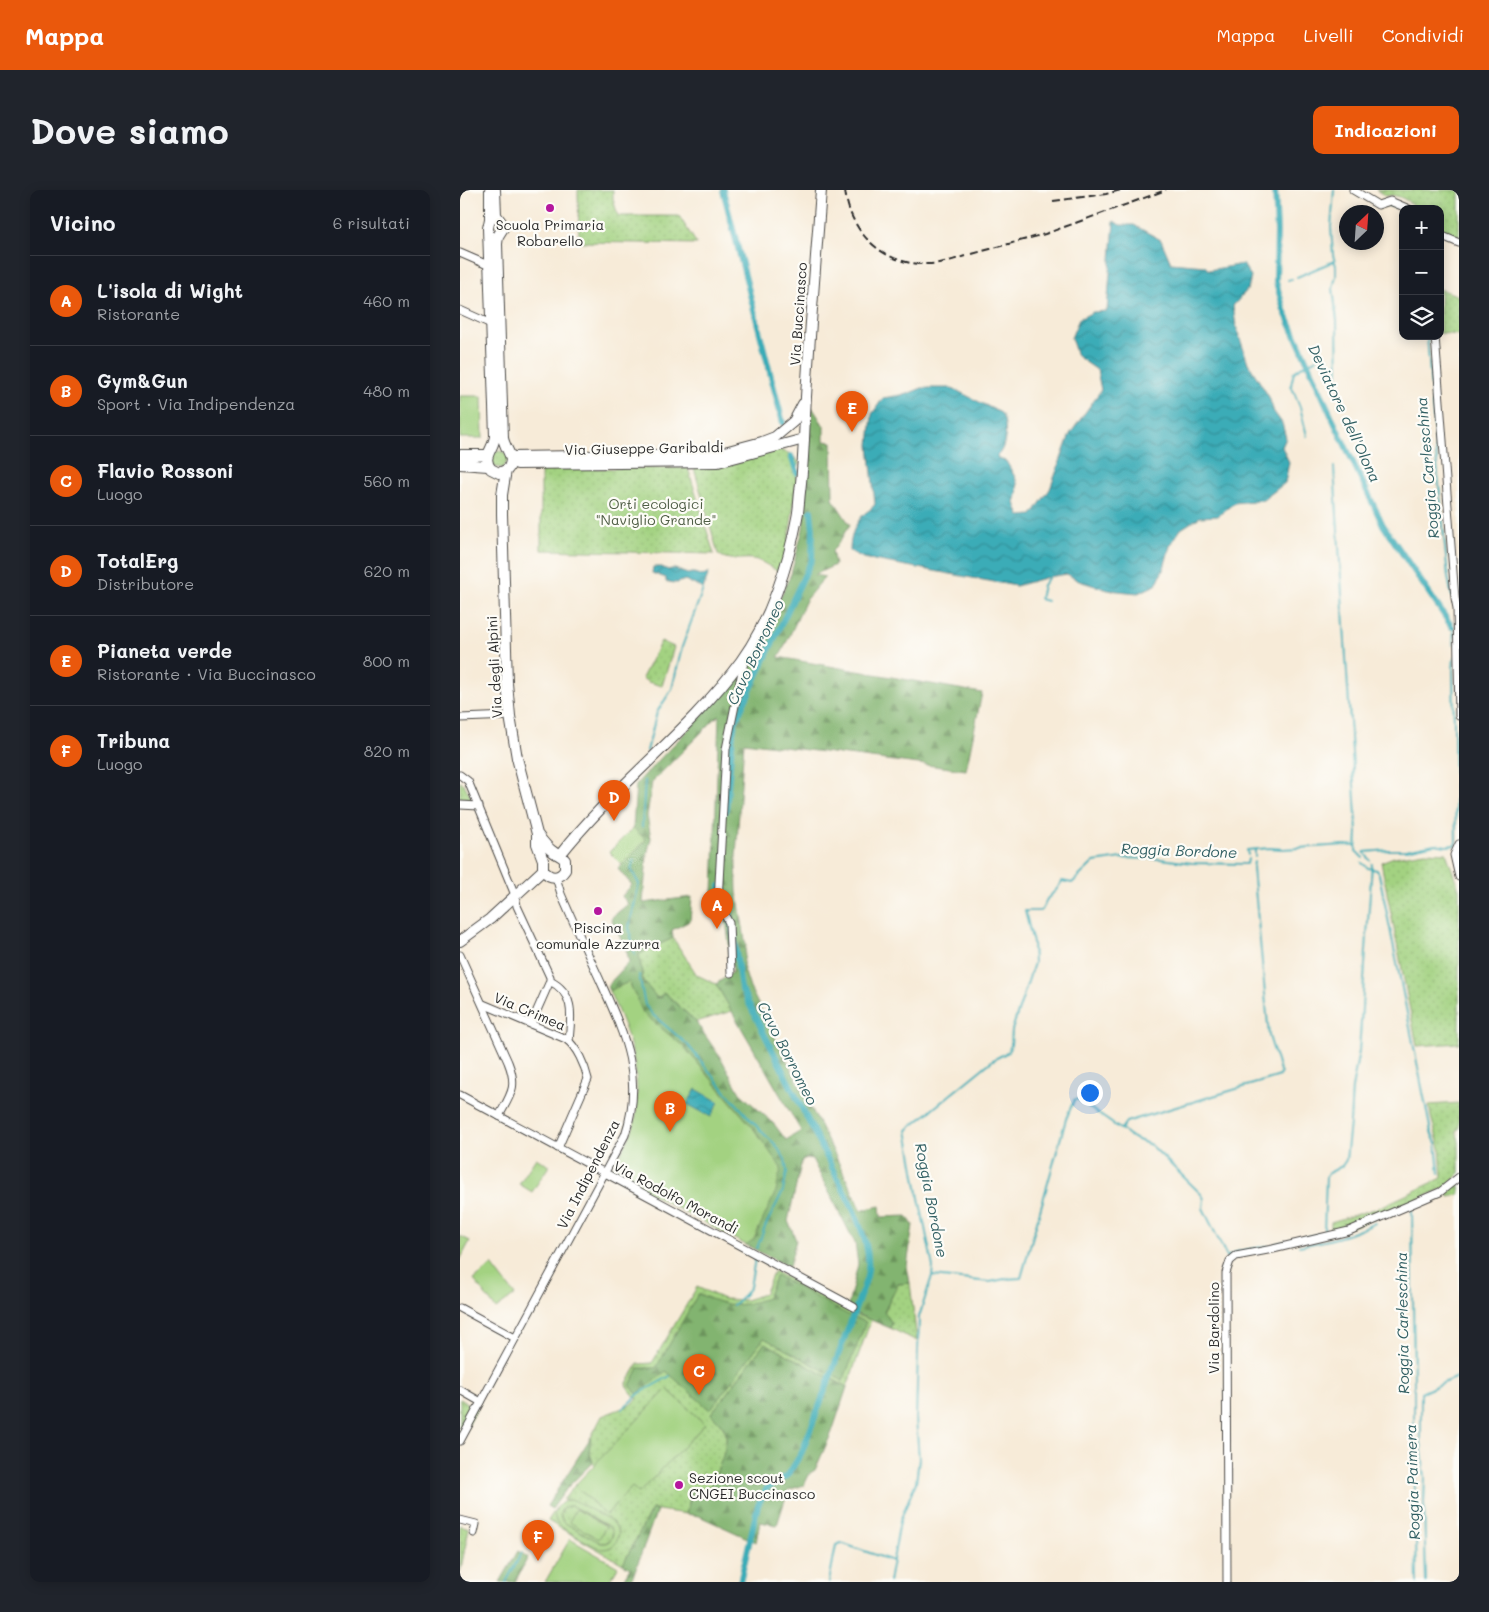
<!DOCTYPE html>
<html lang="it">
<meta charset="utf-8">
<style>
:root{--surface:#171b24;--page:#20242c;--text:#f1f3f6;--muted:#9ea1a6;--line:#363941;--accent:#ea580c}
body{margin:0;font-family:Mali,sans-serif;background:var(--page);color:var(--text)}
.controls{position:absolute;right:15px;top:15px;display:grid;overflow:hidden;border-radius:10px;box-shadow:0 2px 12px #0003}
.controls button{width:45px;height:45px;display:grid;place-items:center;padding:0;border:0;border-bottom:1px solid var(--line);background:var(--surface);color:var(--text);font:25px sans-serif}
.compass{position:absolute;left:879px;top:15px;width:45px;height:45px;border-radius:50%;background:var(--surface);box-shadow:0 2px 12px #0003;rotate:25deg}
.you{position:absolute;left:629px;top:902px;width:18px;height:18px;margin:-12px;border:4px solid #fff;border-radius:50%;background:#1a73e8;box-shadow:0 0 0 8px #1a73e833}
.badge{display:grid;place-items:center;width:32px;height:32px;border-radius:50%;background:var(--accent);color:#fff;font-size:16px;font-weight:700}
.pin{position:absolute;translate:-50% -41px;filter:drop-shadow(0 1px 2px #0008)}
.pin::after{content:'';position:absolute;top:26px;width:18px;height:15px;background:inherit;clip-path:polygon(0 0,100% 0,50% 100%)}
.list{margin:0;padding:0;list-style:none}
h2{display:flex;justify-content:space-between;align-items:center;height:65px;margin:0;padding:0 20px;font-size:21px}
h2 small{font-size:16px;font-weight:400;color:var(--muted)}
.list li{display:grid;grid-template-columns:32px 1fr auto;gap:15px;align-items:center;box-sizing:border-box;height:90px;padding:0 20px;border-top:1px solid var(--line)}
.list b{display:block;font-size:19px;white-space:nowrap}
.list p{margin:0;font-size:16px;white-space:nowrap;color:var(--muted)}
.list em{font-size:16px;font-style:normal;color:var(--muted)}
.icon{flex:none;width:28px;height:28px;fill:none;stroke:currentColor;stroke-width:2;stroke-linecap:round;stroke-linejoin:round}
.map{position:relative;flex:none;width:999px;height:1392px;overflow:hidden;border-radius:10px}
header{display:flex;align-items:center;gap:30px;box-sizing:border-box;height:70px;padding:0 25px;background:var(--accent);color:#fff}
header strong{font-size:24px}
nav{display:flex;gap:28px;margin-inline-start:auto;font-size:18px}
.intro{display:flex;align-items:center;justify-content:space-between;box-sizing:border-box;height:120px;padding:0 30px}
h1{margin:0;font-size:35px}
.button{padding:12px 22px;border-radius:10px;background:var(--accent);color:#fff;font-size:18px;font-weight:700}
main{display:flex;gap:30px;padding:0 30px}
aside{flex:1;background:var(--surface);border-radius:10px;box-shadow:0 2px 12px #0003}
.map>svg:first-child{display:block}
.green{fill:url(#green-dots);stroke:#677e56}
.forest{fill:url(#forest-firs);stroke:#56704d;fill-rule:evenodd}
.pitch{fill:#a3d281;stroke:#677e56;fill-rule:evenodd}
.water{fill:url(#water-waves);stroke:#336c71}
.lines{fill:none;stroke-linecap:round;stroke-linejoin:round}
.stream{stroke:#3bacb7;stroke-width:2}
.canal{stroke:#3bacb7;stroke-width:6}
.street-casing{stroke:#4a4845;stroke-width:9}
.secondary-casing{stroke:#4a4845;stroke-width:12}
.street{stroke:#fff;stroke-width:7}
.secondary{stroke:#fff;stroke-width:10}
.rail{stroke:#2b2b2b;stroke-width:2;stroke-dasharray:8 4;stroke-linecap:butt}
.poi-dot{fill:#b5179e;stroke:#fdfcf7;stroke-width:2}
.labels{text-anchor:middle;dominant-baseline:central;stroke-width:4.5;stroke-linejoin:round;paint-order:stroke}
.poi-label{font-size:14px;fill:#2b2b2b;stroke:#fdfcf7}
.street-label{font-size:14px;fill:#2b2b2b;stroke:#fdfcf7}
.park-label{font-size:14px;fill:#4f5d45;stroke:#fdfcf7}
.water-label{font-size:15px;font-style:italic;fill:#315f63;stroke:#fdfcf7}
</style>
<header>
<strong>Mappa</strong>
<nav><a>Mappa</a><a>Livelli</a><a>Condividi</a></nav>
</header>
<div class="intro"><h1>Dove siamo</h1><a class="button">Indicazioni</a></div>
<main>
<aside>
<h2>Vicino<small>6 risultati</small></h2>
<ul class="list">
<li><span class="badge">A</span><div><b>L'isola di Wight</b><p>Ristorante</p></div><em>460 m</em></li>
<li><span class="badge">B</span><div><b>Gym&amp;Gun</b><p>Sport · Via Indipendenza</p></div><em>480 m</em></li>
<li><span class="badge">C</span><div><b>Flavio Rossoni</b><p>Luogo</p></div><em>560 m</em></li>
<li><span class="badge">D</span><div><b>TotalErg</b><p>Distributore</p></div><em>620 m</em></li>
<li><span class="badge">E</span><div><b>Pianeta verde</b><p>Ristorante · Via Buccinasco</p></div><em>800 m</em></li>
<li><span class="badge">F</span><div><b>Tribuna</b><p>Luogo</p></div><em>820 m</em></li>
</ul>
</aside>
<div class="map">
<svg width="999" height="1392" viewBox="0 0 999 1392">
<defs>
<pattern id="green-dots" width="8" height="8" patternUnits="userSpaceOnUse" patternTransform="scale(1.25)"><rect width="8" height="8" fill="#a3d281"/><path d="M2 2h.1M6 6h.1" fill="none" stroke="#8cb470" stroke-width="1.8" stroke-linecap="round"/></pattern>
<pattern id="forest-firs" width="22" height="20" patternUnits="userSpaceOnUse" patternTransform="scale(1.25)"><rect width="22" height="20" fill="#82b46f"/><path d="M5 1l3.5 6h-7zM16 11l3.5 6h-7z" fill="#6b935b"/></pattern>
<pattern id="water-waves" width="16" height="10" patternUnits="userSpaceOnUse" patternTransform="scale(1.25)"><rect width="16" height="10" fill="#3bacb7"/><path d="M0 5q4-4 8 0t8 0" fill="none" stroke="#328c95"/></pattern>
</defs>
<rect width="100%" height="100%" fill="#fdfcf7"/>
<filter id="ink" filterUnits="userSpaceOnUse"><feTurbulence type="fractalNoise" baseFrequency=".02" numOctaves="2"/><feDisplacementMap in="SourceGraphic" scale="10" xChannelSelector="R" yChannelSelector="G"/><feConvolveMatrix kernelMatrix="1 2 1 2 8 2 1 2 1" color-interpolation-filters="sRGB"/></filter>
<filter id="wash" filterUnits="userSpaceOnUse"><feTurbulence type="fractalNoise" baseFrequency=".0096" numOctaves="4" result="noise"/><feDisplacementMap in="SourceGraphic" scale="20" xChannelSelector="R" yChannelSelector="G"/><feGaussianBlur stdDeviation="1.12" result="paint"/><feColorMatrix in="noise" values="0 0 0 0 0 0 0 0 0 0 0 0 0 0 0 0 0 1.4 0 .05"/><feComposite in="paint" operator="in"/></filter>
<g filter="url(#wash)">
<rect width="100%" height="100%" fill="#f7ebd8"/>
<g class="green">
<polygon points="118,0 153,0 153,9 158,26 219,26 237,54 119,52"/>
<path d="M916 0H999V47L980 39V19H957C949 11 938 3 926 6Z"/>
<polygon points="980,99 999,106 999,145 980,143"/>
<path d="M320 260 331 264 339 272 328 356 319 382C312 378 305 373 297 370 284 366 271 374 258 364L234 278 267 276Z"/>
<polygon points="39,261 44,262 49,269 43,278 35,277 31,268 33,263"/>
<polygon points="228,278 254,364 81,360 81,279"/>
<polygon points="201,451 214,457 202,496 188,492 182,488"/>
<polygon points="0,592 4,594 12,609 11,611 7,611 7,608 0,608"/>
<polygon points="965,662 986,663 999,699 999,853 957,856 921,672 934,667"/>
<polygon points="213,748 237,785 256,794 272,821 236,832 205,803 197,808 183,791 179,764"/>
<polygon points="999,913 999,939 996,940 999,952 999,984 984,998 898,1035 871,1043 871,1032 918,1018 982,988 980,958 971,927 969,915"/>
<polygon points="999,990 999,1005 989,1007 987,1000"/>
<path d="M314 1081 396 1125 411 1130 387 1197 305 1153 251 1224C255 1228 261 1233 264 1239 273 1255 253 1289 246 1305L232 1299 226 1324 192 1319 163 1374 88 1331 96 1318 95 1323 96 1331 150 1358 156 1353 159 1343 154 1333 108 1310H103L115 1295 146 1325 172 1297 179 1303 245 1234 207 1199 134 1276 129 1261 131 1247 142 1226 170 1215 177 1209 166 1196 167 1193 178 1174 192 1173 237 1097 264 1109 285 1110 304 1104Z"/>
<polygon points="450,1093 457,1151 430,1138 432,1133 424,1122 438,1094"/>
<polygon points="0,1209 17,1219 0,1251"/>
<polygon points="107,1316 112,1316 150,1337 153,1341 151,1349 145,1353 141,1353 103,1332 100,1324 104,1318"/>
<polygon points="0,1335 9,1338 0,1383"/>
</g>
<g class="forest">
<path d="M352 217 364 236V251L372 252 373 309 390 335C383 343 380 354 372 361L375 375 354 385 365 387 347 408 322 462 318 467 522 503 506 580 284 552 276 665 277 702 286 756 283 776 290 798 376 967 401 1020 420 1016 421 1027 447 1026 453 1035 447 1076 450 1093 438 1094 424 1122 432 1133 430 1138 387 1120 398 1074 395 1053 352 969 347 968 342 970 328 1031 336 1050 329 1077 286 1055 293 938 224 857 183 823 169 792 149 801 147 796 169 772 167 762 151 728 168 714 162 706 172 695 158 679 185 650 173 638 176 594 264 502 292 469 331 384 343 339ZM259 525 253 704H259L264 717 273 782 256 794 341 941 326 950 314 934 280 903 262 870 236 832 205 803 197 808 183 791 179 764 213 748 212 740 230 731 232 707 183 713 187 665 191 648 187 626 192 592Z"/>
<path d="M316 1085 390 1126 406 1132 383 1191 304 1148 250 1220 206 1181 177 1204 170 1195 179 1178H196L238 1104C268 1116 276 1119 307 1108Z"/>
<path d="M305 1153 387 1197 372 1242 355 1280 350 1283 344 1295 328 1300 317 1335 300 1332 296 1352 239 1326 226 1324 233 1299 246 1305C253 1288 273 1255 264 1238 261 1233 255 1228 251 1224Z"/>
<polygon points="131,1247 129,1261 133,1272 107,1298 92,1319 87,1316"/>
<polygon points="192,1319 197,1320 171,1392 162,1392 170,1378 163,1374"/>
<polygon points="58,1361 68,1367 55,1392 40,1392"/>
</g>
<g class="pitch">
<polygon points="0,206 22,206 23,248 0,248"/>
<polygon points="173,638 186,650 162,675 149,662"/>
<path d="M169 792 183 823 224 857 293 938 321 978 316 1001 294 1049 286 1055 151 982 152 979C159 966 168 952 173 938 177 927 177 915 177 904 177 864 165 836 149 801Z"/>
<polygon points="76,968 89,976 72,1002 59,994"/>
<polygon points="0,1046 10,1051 0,1070"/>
<polygon points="32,1075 55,1105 36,1119 14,1090"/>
<polygon points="207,1199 245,1234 179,1303 172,1297 146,1325 115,1295"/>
<path d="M108 1310H114L154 1333 159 1343 156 1353C152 1357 148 1359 142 1359 137 1358 101 1338 98 1334 90 1324 97 1313 108 1310ZM108 1316H112L150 1337 153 1343C152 1350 148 1354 141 1353L103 1332C98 1325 100 1318 108 1316Z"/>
<polygon points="116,1319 146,1336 139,1349 109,1332"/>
<polygon points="110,1349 158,1377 149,1392 85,1392"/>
</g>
<g class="water">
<path d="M654 31 660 35H674L701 50 711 73 745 76 749 80 783 74 791 87 788 99 773 116 776 136 788 173 809 207 814 222 822 233 826 248 822 257 829 272 825 293 803 310 774 313 758 326 740 327 721 339 710 356 704 378 696 395 678 403 648 400 619 391 607 384 588 387 556 396 403 368 390 361C390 348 394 335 403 325 407 321 412 319 415 314L409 255 412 224 423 208 447 204 462 198H492L541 223C548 234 547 257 537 266L538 269 546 271C556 289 561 293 555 313L560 326 572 325 590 299 610 244 641 200 637 180 617 166 611 148 619 129 633 122 647 121Z"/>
<path d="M193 377H202L208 380C216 377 218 381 225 383 229 385 229 383 234 383 242 385 242 388 249 382L243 399 225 390 217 393 206 392V388L192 383Z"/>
<polygon points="236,899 259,912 251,927 227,914"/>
</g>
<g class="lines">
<g class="stream">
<polyline points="874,0 871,37 873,65 876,76 876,86 873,98 877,131 878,196"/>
<polyline points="927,15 936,17"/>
<polyline points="837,87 874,71"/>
<polyline points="828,90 832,89"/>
<polyline points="967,146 977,275 988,387 992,408"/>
<polyline points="847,246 840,217 831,195 834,182 841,177 857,169"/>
<polyline points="874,277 897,642 896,661 903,668"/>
<polyline points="587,411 580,409 583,395 589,387"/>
<polyline points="993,455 994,437"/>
<polyline points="187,561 197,522 212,499 222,457 243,399"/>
<polyline points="182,637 185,590"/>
<polyline points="788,665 787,660 810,658 823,659 885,655 896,656"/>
<polyline points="795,666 795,660"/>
<polyline points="174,670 171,679 179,694 169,737 175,765"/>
<polyline points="910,670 904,662 929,660 946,660 975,654 986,656 995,655 996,652 993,481 994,468"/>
<polyline points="902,673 908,678 917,680 919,684 971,942 976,953 979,983"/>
<polyline points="179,785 185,815 193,825 227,854 266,902 301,941 315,954 325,969 327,982 323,1001 305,1037 297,1058"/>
<polyline points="661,939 666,932 820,886 821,884 809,846 793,678 794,672"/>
<polyline points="952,1018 954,1193 954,1255 957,1392"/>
<polyline points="815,1054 864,1043 866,987 869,983 882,976 886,970 890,933 892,898 899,861 912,674"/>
<path d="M839 1056C867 1051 890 1046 915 1033"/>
<polyline points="472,1086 530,1092 545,1089 561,1088 606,929 614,910 617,909 673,948 691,955 742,1005 744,1009 743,1018 767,1067 779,1061 808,1056"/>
<polyline points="273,1115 284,1105 290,1097 295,1069"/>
<polyline points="162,1219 180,1203 210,1186"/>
<polyline points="46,1392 62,1362"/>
<polyline points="369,1392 376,1355 381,1353 433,1371"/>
<polyline points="429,1392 440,1331 456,1292 459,1269 456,1228 459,1127 472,1086 473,1077 458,1003 447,940 533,870 548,862 551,855 552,840 574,773 573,753 565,721 580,721 582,720 587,709 597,699 602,691 612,693 634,672 662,668 701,669 732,673 784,674 787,674 788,669"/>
<polyline points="966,1392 964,1312 965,1288 961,1252 961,1203 999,1186"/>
</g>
<g class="canal">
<polyline points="263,0 323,233"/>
<polyline points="815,0 817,41 816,92 824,120 875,234 923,335 992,437"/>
<polyline points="331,266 337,283"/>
<polyline points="266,621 273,543 275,533 352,369 353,340 351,321"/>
<path d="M260 696C261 703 266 707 268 714 269 718 270 724 271 729 276 752 277 775 281 798L394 1021C402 1041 412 1063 407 1086 405 1095 401 1103 398 1112L342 1262 328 1285 307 1298 298 1315 280 1392"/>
</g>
</g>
</g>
<g filter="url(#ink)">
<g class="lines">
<defs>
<g id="street">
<polyline points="893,0 918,15 930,11 949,19"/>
<polyline points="980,45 999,53"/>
<polyline points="0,63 30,76"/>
<polyline points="0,120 31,134"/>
<polyline points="975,146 995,408 997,418 999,526"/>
<polyline points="0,528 50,526"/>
<polyline points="0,585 8,591 55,705 57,716 90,787 90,791 71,834"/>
<polyline points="0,615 19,616"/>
<polyline points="999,654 994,665 999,687"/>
<path d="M0 765 48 872C58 897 51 904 39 926"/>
<polyline points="271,783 269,733 258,712 266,559 285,467"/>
<path d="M90 791C116 804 111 828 109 851"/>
<path d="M23 814 106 849C117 857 125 876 128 889L98 958"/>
<polyline points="0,905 394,1117"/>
<polyline points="0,1118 55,1148"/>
<polyline points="0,1200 21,1212"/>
<path d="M0 1251 165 945C185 885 163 842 139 788 126 760 113 732 101 704L96 687"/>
<polyline points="0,1330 16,1334 14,1343"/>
<polyline points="767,1392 766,1083 770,1071 776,1066 813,1059 889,1041 980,1002 999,987"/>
</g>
<g id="secondary">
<path d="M30 0V29L28 38 35 246C34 259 21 267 31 279L39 283 48 279C56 267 45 260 43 248L37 54 38 46 43 38 42 33 36 25 35 0"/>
<polyline points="0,265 27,265"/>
<polyline points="51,267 257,264 302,252 315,247 334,231 343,214"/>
<polyline points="0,274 28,276"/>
<polyline points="57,274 258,272 344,249"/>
<path d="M46 280 42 305V324L47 493 50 526 57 568 77 644V654L83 670V680C90 689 99 689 105 680V670C102 666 100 666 95 663 88 659 82 651 77 644"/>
<path d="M100 665C155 595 228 543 281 471 310 431 328 376 337 328 339 319 339 310 340 302 344 270 344 239 346 207 350 138 356 69 361 0"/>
<polyline points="0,751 30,729 83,680"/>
</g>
</defs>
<use href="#street" class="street-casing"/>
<use href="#secondary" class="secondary-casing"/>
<use href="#street" class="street"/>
<use href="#secondary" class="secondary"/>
<g class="rail">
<path d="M385 0C389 42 424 76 468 74 480 74 493 70 505 66"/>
<polyline points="593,11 646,4 661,0"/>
<polyline points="512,64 585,44 706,0"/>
</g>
</g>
</g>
<g class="poi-dot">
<circle cx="90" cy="18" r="5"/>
<circle cx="138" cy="721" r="5"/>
<circle cx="219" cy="1295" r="5"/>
</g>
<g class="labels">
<g class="poi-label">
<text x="90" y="34">Scuola Primaria<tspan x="90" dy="16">Robarello</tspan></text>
<text x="138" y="737">Piscina<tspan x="138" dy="16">comunale Azzurra</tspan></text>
<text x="229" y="1287" text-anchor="start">Sezione scout<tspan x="229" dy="16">CNGEI Buccinasco</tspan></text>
</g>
<g class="street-label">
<text transform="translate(338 124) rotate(-86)">Via Buccinasco</text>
<text transform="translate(184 258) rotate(-1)">Via Giuseppe Garibaldi</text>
<text transform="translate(34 477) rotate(-93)">Via degli Alpini</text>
<text transform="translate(70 821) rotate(23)">Via Crimea</text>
<text transform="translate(128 984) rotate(-63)">Via Indipendenza</text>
<text transform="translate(216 1007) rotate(28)">Via Rodolfo Morandi</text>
<text transform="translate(753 1138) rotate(-90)">Via Bardolino</text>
</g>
<g class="park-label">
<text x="196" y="313">Orti ecologici<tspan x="196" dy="16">"Naviglio Grande"</tspan></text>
</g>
<g class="water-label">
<text transform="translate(885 223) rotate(65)">Deviatore dell'Olona</text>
<text transform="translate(967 278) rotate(-95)">Roggia Carleschina</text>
<text transform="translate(295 462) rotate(-65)">Cavo Borromeo</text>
<text transform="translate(719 660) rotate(2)">Roggia Bordone</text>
<text transform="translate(328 863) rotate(63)">Cavo Borromeo</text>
<text transform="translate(472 1010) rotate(79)">Roggia Bordone</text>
<text transform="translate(942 1133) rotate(-91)">Roggia Carleschina</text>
<text transform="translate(952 1292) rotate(-92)">Roggia Paimera</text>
</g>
</g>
</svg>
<div class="controls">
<button>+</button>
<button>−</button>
<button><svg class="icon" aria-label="layers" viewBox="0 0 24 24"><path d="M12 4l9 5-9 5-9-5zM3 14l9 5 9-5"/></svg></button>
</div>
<svg class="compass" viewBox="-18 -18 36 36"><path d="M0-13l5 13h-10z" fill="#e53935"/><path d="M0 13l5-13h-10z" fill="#9ea1a6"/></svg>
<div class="you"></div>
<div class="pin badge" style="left:257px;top:739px">A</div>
<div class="pin badge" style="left:210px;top:942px">B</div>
<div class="pin badge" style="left:239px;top:1205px">C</div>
<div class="pin badge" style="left:154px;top:631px">D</div>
<div class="pin badge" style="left:392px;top:242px">E</div>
<div class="pin badge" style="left:78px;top:1371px">F</div>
</div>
</main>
